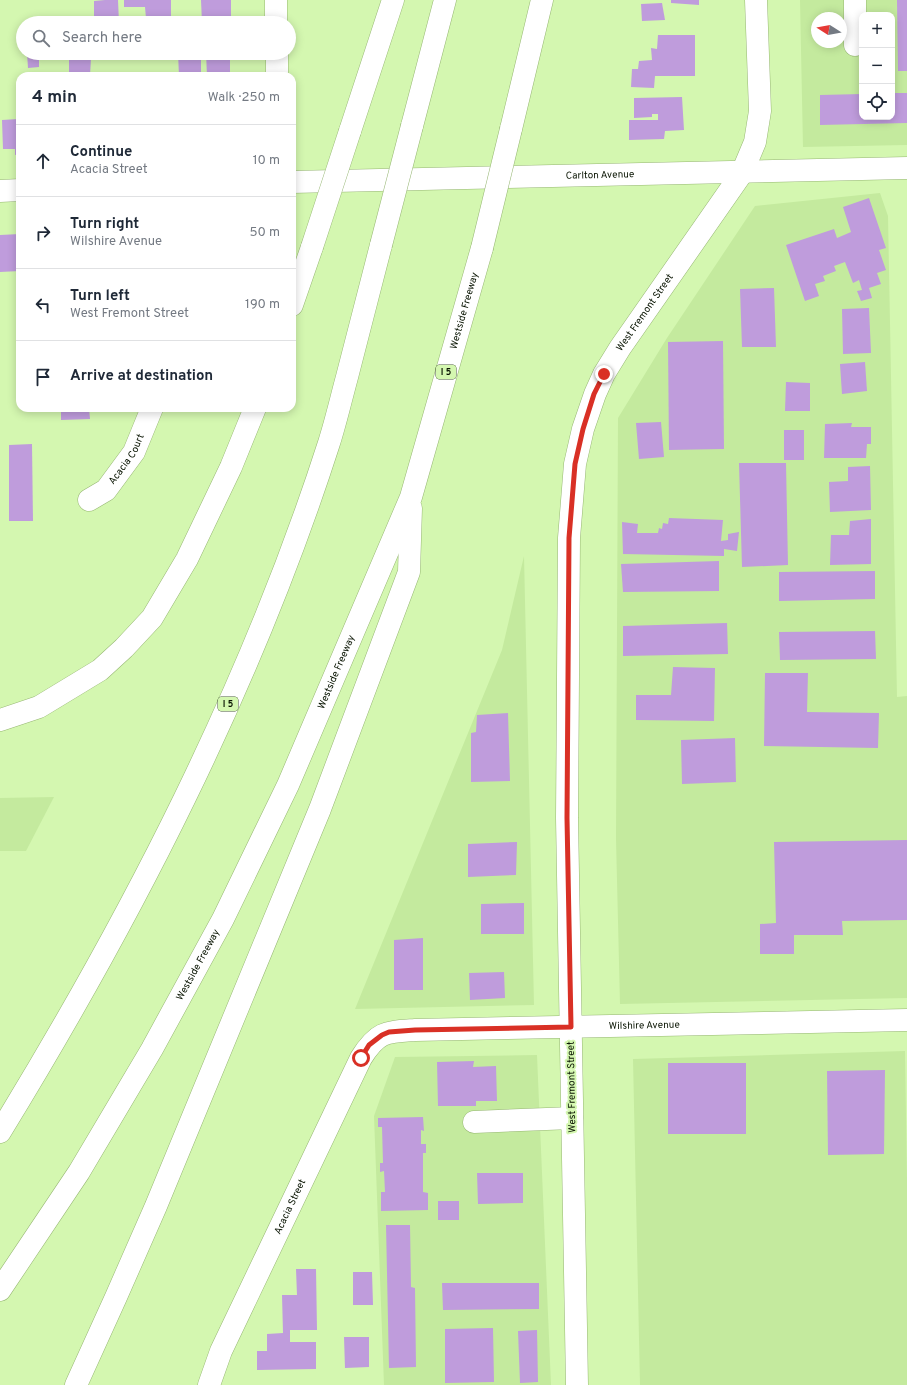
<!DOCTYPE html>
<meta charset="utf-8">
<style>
:root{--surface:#fff;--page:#f2f2f3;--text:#1f2937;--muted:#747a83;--line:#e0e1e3}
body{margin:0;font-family:Overpass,sans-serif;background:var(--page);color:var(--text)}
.controls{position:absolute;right:12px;top:12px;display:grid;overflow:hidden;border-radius:8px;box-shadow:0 2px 10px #0003}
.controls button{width:36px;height:36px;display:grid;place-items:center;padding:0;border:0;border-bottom:1px solid var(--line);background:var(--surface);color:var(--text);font:20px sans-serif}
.compass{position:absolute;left:811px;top:12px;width:36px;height:36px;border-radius:50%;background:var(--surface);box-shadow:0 2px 10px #0003;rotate:281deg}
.stop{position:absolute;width:12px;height:12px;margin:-9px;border:3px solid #d93025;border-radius:50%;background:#fff}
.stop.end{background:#d93025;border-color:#fff;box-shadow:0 1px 4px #0008}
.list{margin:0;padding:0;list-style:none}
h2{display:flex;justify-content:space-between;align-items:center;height:52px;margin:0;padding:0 16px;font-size:17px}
h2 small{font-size:13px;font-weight:400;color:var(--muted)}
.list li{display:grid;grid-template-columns:26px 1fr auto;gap:12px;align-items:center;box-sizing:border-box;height:72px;padding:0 16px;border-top:1px solid var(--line)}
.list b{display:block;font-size:15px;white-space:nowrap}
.list p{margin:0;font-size:13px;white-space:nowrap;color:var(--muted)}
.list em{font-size:13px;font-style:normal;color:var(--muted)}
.icon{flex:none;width:22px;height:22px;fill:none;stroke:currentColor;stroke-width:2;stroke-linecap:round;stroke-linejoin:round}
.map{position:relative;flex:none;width:907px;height:1385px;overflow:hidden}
.search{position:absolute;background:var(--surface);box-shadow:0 2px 10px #0003;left:16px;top:16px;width:280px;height:44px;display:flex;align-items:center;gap:10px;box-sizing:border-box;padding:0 14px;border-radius:22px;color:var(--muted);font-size:15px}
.panel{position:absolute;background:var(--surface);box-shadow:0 2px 10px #0003;left:16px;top:72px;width:280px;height:340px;border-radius:12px}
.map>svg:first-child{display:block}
.built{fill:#c4ea9e;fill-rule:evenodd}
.building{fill:#bf9cdc}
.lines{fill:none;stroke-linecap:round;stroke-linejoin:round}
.minor-casing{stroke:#97b774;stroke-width:23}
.highway-casing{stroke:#97b774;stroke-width:23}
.minor{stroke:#fff;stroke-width:22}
.highway{stroke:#fff;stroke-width:22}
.highway-bridge-casing{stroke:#97b774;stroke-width:23;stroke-linecap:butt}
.highway-bridge{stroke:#fff;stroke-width:22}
.route{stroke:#d93025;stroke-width:5}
.labels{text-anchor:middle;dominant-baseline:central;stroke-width:4;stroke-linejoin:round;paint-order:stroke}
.shield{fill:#d4f7b0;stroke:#455735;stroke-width:1}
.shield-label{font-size:9px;font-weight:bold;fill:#081300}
.street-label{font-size:10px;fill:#081300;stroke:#d4f7b0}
</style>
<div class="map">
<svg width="907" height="1385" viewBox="0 0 907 1385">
<rect width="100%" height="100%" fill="#d4f7b0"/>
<g class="built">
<path d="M800 0H907V145L803 147ZM862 15H892V117H862ZM817 18H841V42H817Z"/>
<polygon points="880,193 888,216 897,697 907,696 907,998 620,1004 616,839 618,418 667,338 755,206"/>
<polygon points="524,556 534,1005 355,1009 502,650"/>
<polygon points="54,797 26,851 0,851 0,798"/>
<polygon points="905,1051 907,1180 907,1385 640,1385 633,1059"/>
<polygon points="537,1055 551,1385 384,1385 374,1116 395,1057"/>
</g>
<g class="building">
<polygon points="105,0 118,0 119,23 94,23 94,1"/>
<polygon points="124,0 171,0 171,17 146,18 145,7 124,7"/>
<polygon points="201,0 231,0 231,23 202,23"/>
<polygon points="671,0 699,0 699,5 671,3"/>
<polygon points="897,0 907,0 907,71 898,71"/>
<polygon points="662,3 665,20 642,21 641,4"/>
<polygon points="658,35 695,35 695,76 655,76 654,88 631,87 632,69 638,69 639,61 652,60 651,48 657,49"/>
<polygon points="27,53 39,53 39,67 28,68"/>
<polygon points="178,53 201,53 201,74 179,76"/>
<polygon points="206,53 230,53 230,76 207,76"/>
<polygon points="91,58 90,76 69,76 69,59"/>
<polygon points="892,93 907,93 907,123 820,125 820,95 862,94 862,117 892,117"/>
<polygon points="682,97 684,130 665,131 664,139 629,140 629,120 658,120 658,114 652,114 652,117 634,118 634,98"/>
<polygon points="18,104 20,104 20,154 15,155 15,149 3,149 2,120 18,119"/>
<polygon points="869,198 886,248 879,250 886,270 877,273 881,284 869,288 872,298 861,301 857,291 862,290 859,280 853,283 845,262 834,266 836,271 823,276 825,281 815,284 819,296 805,301 786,245 834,229 837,238 851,232 843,207"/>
<polygon points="20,234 20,271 0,272 0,235"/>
<polygon points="774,288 776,347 742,347 740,289"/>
<polygon points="869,308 871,353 843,354 842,309"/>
<polygon points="723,341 724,449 669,450 668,342"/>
<polygon points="865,362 867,391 842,394 840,364"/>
<polygon points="786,382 810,383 810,411 785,411"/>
<polygon points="61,408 89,408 90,419 61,420"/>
<polygon points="661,422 664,457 639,459 636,423"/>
<polygon points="852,423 851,427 871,427 871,444 867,444 866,458 824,458 825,424"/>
<rect x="784" y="430" width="20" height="30"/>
<polygon points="32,444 33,521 9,521 9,445"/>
<polygon points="739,463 786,463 788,565 742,567"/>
<polygon points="870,466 871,510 830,512 829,482 848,481 848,467"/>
<polygon points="669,518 723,520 721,541 728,540 728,534 739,532 737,551 724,549 724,556 623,554 622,522 638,524 637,533 658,533 659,528 662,529 663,523 668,524"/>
<polygon points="871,519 871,564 830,565 831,535 849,535 850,521"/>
<polygon points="719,561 719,591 623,592 621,564"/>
<polygon points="875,571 875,599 779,601 779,572"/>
<polygon points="727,623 728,654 623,656 623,626"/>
<polygon points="875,631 876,659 780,660 779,632"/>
<polygon points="673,667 715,668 714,721 636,720 636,695 671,695"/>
<polygon points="765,673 808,673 807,712 879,713 878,748 764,746"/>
<polygon points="508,713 510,781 471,782 471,733 476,732 477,715"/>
<polygon points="735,738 736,782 682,784 681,740"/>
<polygon points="907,840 907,920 842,921 843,935 794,935 794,954 760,954 760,924 776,923 774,842"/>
<polygon points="517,842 516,875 468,877 468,844"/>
<polygon points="524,903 524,934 481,934 481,904"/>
<polygon points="423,938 423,990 394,990 394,940"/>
<polygon points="504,972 505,998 470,1000 469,973"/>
<polygon points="474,1061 473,1067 496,1066 497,1101 476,1101 476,1106 438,1106 437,1062"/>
<rect x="668" y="1063" width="78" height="71"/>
<polygon points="885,1070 884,1154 828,1155 827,1071"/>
<polygon points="423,1117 424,1131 421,1130 421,1144 426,1144 426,1153 423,1153 423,1192 428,1193 428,1210 381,1211 381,1192 385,1192 384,1171 380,1172 380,1163 383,1163 382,1127 378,1127 378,1118"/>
<polygon points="477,1173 523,1173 523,1203 478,1204"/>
<rect x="438" y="1201" width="21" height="19"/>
<polygon points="386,1225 410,1225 411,1287 415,1288 416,1367 389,1368"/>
<polygon points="296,1269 316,1269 317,1330 290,1330 290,1342 316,1342 316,1369 257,1370 257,1351 267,1351 267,1334 283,1333 282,1295 297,1295"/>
<polygon points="353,1272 372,1272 373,1305 353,1305"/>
<polygon points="442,1283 539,1283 539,1309 443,1310"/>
<polygon points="493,1328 494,1382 445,1383 445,1329"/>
<polygon points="537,1330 538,1382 520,1383 518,1331"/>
<polygon points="344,1337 369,1337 369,1367 345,1368"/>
</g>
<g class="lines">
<defs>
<g id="minor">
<polyline points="276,0 276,23"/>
<polyline points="855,0 855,45"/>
<polyline points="277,53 277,76"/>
<path id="s1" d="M292 182 907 168"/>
<polyline points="0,191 20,190"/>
<path id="s2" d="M89 500 106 490 134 452 152 408"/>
<polyline points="474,1122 572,1118"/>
<path id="s3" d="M209 1385 221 1351 361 1058C378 1031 386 1032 415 1030L907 1020"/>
<path id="s4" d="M577 1385 567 818 569 538 575 464 583 429 595 394 604 374 620 348 742 173 755 142 760 111 756 0"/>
</g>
<g id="highway">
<polyline points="412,126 445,0"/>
<polyline points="511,129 542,0"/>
<polyline points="350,131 393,0"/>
<polyline points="292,305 312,247"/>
<polyline points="0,720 39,707 100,670 124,648 152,618 187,559 231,467 255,408"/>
<path d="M0 1132C133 915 251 686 329 443 336 421 341 399 347 377 358 333 370 289 381 245"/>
<path id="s5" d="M0 1290 79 1172 152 1049 223 919 288 785 411 497 482 248"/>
<polyline points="76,1385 116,1297 156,1206 320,809 409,572 411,508"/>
</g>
</defs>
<use href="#minor" class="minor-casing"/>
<use href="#highway" class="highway-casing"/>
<use href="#minor" class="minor"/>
<use href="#highway" class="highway"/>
<defs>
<g id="highway-bridge">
<polyline points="381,245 412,126"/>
<polyline points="312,247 350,131"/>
<polyline points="482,248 511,129"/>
</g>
</defs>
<use href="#highway-bridge" class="highway-bridge-casing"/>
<use href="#highway-bridge" class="highway-bridge"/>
</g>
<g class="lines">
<polyline class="route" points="361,1058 369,1045 382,1035 389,1032 415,1030 571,1027 567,818 569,538 575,464 583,429 594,394 604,374"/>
</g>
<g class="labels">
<g class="shield">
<rect x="436" y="365" width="20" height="14" rx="3"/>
<rect x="218" y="697" width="20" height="14" rx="3"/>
</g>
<g class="shield-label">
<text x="446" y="372">I 5</text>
<text x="228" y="704">I 5</text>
</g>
<g class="street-label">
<text stroke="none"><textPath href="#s1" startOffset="308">Carlton Avenue</textPath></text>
<text stroke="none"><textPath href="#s5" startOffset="1089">Westside Freeway</textPath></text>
<text stroke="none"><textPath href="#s4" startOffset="1090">West Fremont Street</textPath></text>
<text stroke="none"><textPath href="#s2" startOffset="57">Acacia Court</textPath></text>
<text stroke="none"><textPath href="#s5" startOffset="705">Westside Freeway</textPath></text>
<text stroke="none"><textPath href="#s5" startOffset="381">Westside Freeway</textPath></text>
<text stroke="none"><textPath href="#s3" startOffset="655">Wilshire Avenue</textPath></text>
<text transform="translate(572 1087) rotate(-91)">West Fremont Street</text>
<text stroke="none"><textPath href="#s3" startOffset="196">Acacia Street</textPath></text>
</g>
</g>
</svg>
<div class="controls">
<button>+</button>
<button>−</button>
<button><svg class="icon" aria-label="locate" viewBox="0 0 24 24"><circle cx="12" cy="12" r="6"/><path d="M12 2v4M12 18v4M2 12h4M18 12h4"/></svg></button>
</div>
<svg class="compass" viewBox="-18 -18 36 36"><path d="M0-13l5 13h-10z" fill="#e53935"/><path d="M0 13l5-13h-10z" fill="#747a83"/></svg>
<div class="stop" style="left:361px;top:1058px"></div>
<div class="stop end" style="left:604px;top:374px"></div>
<div class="search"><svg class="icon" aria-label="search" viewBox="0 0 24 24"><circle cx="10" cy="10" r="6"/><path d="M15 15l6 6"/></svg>Search here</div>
<section class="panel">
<h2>4 min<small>Walk · 250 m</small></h2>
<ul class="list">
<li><svg class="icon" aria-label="ahead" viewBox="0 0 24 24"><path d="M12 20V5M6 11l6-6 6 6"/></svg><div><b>Continue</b><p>Acacia Street</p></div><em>10 m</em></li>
<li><svg class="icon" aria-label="right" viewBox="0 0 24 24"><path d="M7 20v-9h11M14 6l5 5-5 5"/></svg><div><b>Turn right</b><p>Wilshire Avenue</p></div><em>50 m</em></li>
<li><svg class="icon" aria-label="left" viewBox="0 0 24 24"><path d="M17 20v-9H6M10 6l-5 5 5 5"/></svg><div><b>Turn left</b><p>West Fremont Street</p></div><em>190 m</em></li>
<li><svg class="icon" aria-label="arrive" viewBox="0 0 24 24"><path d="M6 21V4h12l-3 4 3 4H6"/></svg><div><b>Arrive at destination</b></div></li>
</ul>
</section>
</div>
